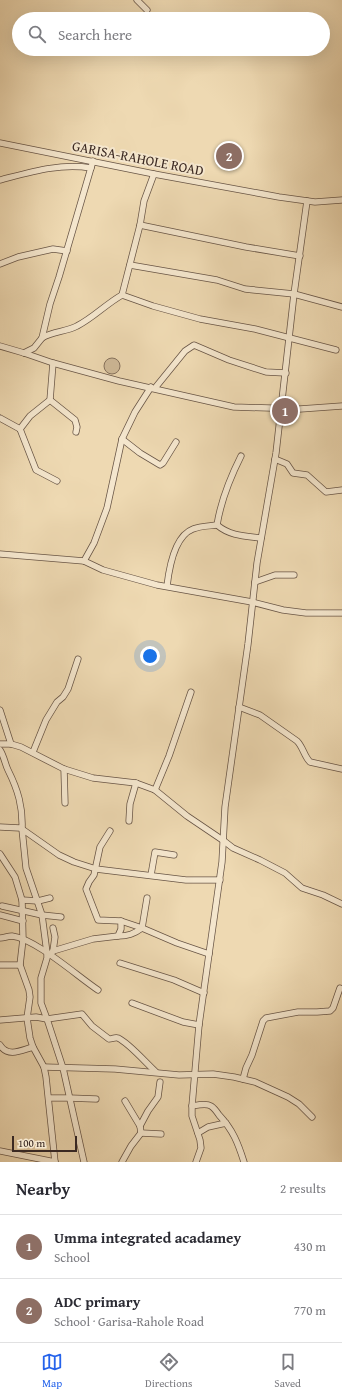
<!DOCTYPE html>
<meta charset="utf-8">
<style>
:root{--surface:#fff;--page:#f7f7f7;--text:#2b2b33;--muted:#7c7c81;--line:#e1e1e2;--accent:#2563eb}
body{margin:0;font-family:"Gentium Book Plus",serif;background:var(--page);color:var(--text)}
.scale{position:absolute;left:12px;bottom:10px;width:65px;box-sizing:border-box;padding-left:4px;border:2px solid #3b2922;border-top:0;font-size:11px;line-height:14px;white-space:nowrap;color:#3b2922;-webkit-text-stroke:3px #f4e6cd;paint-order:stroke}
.you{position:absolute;left:150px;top:656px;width:14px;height:14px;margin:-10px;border:3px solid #fff;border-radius:50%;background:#1a73e8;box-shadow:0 0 0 6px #1a73e833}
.badge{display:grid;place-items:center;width:26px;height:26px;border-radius:50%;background:var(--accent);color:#fff;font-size:13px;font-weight:700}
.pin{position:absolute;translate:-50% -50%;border:2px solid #fff;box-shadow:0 1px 4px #0006}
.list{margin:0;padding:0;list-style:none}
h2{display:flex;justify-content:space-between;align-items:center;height:52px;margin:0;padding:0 16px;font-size:17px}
h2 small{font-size:13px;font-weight:400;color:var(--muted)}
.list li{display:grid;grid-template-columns:26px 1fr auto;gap:12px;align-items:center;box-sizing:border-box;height:64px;padding:0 16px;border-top:1px solid var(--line)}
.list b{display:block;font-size:15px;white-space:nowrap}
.list p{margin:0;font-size:13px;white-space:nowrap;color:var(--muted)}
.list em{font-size:13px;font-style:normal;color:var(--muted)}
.icon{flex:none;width:22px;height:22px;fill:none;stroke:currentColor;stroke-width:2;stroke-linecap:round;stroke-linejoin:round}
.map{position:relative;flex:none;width:342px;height:1162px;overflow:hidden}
.search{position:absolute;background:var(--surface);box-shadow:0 4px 16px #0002;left:12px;right:12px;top:12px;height:44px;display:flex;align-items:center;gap:10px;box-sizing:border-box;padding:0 14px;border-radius:22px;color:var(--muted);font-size:15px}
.sheet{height:180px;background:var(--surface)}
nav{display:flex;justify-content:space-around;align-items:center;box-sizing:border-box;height:56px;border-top:1px solid var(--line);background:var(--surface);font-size:11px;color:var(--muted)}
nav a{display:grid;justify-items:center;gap:2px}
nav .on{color:var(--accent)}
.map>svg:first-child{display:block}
.green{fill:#d0bb9a;stroke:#86725e}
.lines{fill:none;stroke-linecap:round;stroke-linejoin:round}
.minor-casing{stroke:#685546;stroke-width:7}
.minor{stroke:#f4e6cd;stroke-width:5.5}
.labels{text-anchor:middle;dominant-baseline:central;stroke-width:4;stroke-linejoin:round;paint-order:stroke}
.street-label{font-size:14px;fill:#3b2922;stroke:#f4e6cd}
</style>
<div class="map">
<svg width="342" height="1162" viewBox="0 0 342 1162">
<rect width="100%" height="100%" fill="#eed9b2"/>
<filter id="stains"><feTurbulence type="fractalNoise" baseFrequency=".005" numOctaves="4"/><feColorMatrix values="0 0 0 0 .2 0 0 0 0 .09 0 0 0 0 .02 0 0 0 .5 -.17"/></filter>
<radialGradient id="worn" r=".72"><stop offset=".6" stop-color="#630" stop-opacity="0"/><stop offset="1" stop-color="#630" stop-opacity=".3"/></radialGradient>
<circle class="green" cx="112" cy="366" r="8"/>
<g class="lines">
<defs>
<g id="minor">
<polyline points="137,0 147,10"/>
<polyline points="0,143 154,174 279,197 315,202 342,200"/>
<path d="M0 180C31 172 59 163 91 168"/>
<polyline points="140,225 246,247 300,256"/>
<polyline points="0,264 18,257 53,249 67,251"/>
<polyline points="130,265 217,280 245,289 294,294 342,307"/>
<polyline points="122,295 140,225 144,201 154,174"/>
<path d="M42 338C53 331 66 332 77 326 93 318 106 304 122 295L153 306 200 319 255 329 336 350"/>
<polyline points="0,346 24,353 53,363 119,381 234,407 300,409 342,406"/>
<polyline points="24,353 34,348 42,338 50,304 59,277 93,161"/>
<polyline points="155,388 185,351 194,345 229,360 266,372 286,373"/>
<polyline points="50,400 75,420 77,427 76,432"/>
<polyline points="0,418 20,429 30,416 50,400 53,363"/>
<polyline points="20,429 36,470 57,481"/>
<polyline points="122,439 140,453 160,465 163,463 176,442"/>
<path d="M241 456C230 478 221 500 217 525 230 536 245 536 261 538"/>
<polyline points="275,459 287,464 293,473 307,475 326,492 342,490"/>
<polyline points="0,554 84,561 103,570 157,585 252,602 283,610 306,613 342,613"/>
<polyline points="84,561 94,543 107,508 122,439 135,412 151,387"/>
<polyline points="255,582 275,575 294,575"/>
<path d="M167 586C169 569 174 536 193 529 200 526 209 526 217 525"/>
<path d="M239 707 260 715 297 741C303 747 304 756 310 762L342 769"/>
<polyline points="0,710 11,744"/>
<polyline points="0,744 11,744 21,747 64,769 93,778 136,783 155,790 187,816 224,841 233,848 260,860 285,873 302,888 323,895 342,904"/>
<path d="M0 750C4 756 5 764 8 770 18 790 23 807 22 829L20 828 0 827"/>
<polyline points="33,752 46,720 57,702 63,697 68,689 78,659"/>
<polyline points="64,769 65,803"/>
<polyline points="155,790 169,756 191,692"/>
<polyline points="129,821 130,804 136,783"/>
<polyline points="110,831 100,847 94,875 89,882 86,889 98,920 121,921 142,928 177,943 209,954"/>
<polyline points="0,854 15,877 22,900 23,939 20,965 29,990 30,997 27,1018 30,1038 33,1047 44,1067 46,1077 55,1162"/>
<polyline points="151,875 155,852 174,855"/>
<polyline points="22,900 38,901 50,898"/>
<polyline points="2,906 42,915 61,917"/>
<polyline points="0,915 23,921"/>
<path d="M118 936C128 936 134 934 142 928L147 898"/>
<path d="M0 938C4 938 8 936 12 936 36 939 77 976 98 990"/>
<polyline points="53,951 55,937 53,928"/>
<polyline points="50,955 53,951 93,939 118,936 121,929 121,921"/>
<polyline points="120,963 174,980 204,993"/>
<polyline points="0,965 20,965"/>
<polyline points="132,1003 183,1022 199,1025"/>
<path d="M0 1020 36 1017 47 1019 82 1014 92 1026 109 1039C112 1039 115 1037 118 1038 129 1043 146 1063 156 1072"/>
<path d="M0 1045C8 1058 22 1050 33 1047"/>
<polyline points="44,1067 115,1069 179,1075 213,1074 234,1077 255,1082 288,1097 299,1104 312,1117"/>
<polyline points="243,1079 246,1068 252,1055 263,1021 266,1018 298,1012 317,1012 330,1011 333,1008 340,988"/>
<polyline points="49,1098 69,1098 96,1099"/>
<path d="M192 1106C198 1105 206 1103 211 1106 214 1108 217 1112 219 1115 233 1130 238 1143 244 1162"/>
<polyline points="140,1126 148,1111 158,1097 160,1082"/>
<polyline points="141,1133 161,1134"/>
<polyline points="198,1133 208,1127 226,1123"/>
<polyline points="0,1151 55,1162"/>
<polyline points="84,1162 63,1068 47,1019 41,1003 41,978 47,958 47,953 42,915 26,868 22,829 59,855 74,862 96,869 186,880 220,880"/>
<polyline points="122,1162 131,1146 141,1133 140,1126 125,1101"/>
<polyline points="196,1162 201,1148 200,1140 192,1116 192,1106 199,1025 222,862 225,807 248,644 257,563 276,453 294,294 307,201"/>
</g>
</defs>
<use href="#minor" class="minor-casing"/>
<use href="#minor" class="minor"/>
</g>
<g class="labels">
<g class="street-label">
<text transform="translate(138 158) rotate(11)">GARISA-RAHOLE ROAD</text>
</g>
</g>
<rect width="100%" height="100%" filter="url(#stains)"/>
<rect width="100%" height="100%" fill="url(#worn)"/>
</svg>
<div class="scale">100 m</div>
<div class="you"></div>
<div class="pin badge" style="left:285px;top:411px;background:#8d6e63">1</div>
<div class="pin badge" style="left:229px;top:156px;background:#8d6e63">2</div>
<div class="search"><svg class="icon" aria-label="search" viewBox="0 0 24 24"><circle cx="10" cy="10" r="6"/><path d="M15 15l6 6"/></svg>Search here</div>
</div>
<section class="sheet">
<h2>Nearby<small>2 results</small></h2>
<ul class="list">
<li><span class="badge" style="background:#8d6e63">1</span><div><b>Umma integrated acadamey</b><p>School</p></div><em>430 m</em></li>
<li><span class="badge" style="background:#8d6e63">2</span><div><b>ADC primary</b><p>School · Garisa-Rahole Road</p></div><em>770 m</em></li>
</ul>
</section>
<nav>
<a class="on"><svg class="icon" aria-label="map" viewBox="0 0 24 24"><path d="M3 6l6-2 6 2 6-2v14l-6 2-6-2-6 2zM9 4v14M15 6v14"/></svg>Map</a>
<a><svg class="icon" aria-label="directions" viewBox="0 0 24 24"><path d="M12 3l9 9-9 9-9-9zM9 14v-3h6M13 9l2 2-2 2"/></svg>Directions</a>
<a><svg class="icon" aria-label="saved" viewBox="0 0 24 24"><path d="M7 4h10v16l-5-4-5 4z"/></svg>Saved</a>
</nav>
